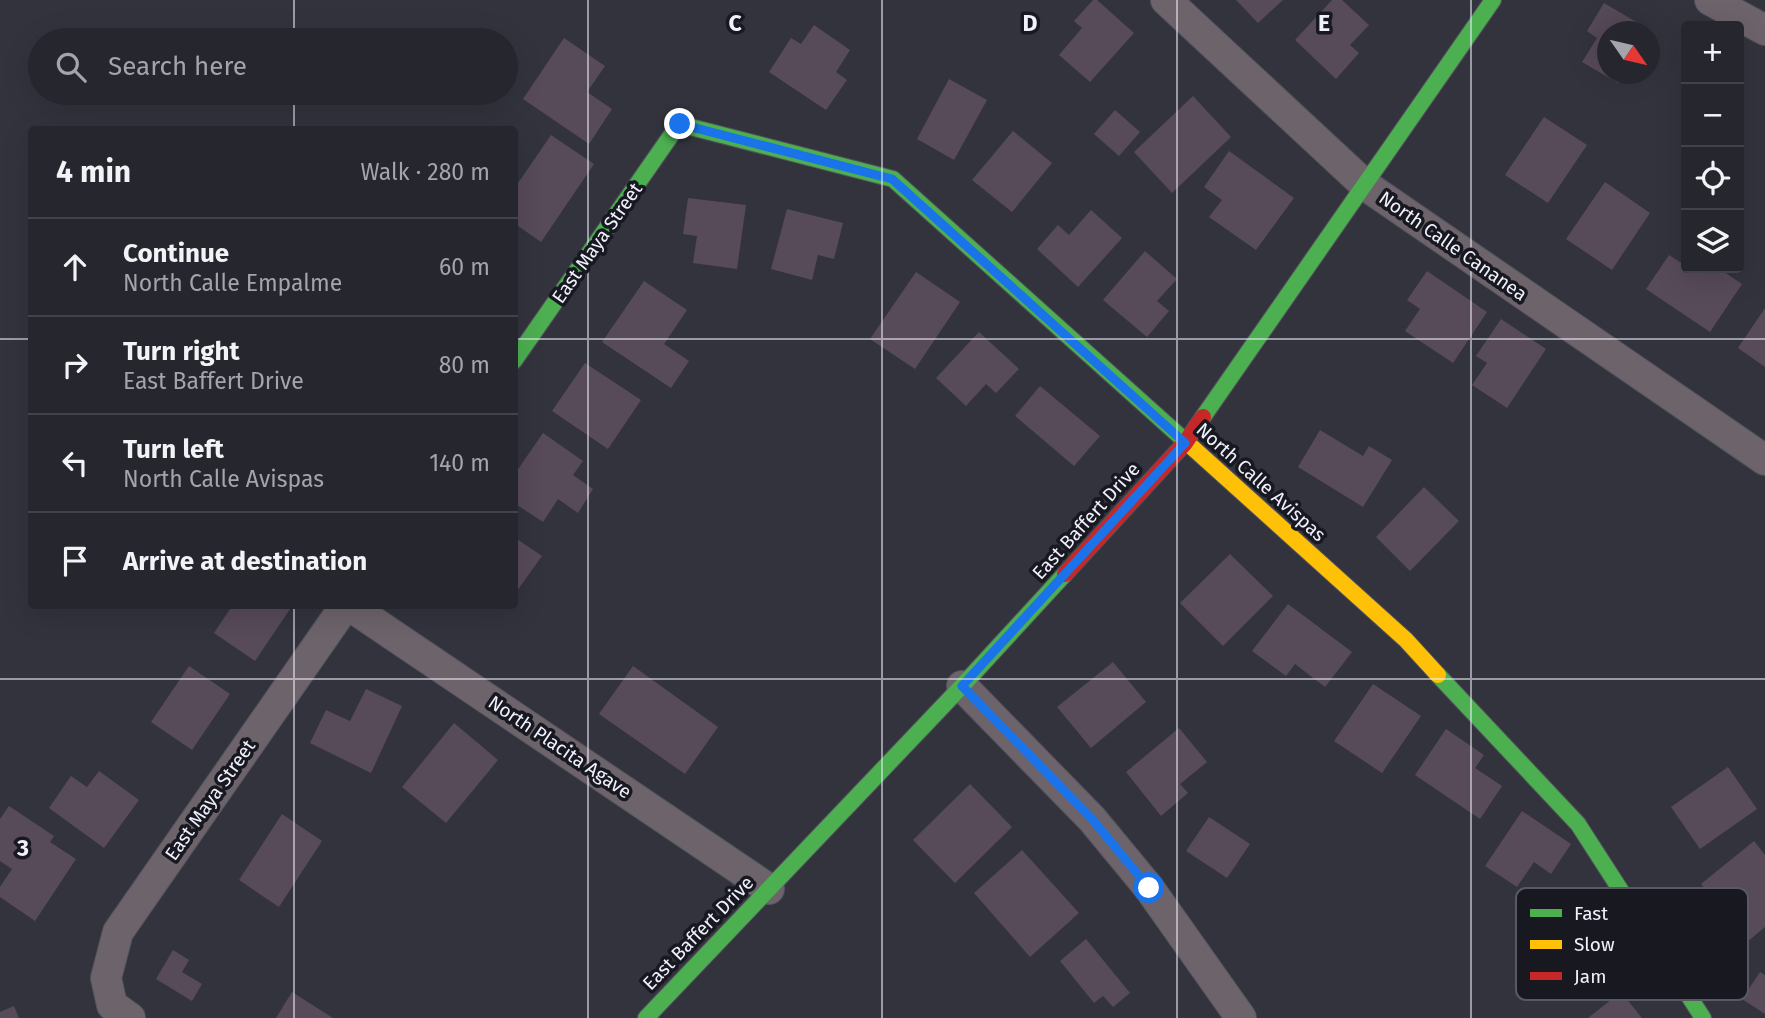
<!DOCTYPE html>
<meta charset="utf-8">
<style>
:root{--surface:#26262e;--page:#32323a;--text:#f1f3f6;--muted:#a4a5aa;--line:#42434a}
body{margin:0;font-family:"Fira Sans",sans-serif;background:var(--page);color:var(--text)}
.controls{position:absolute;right:21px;top:21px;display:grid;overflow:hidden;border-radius:7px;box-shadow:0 7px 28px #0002}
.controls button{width:63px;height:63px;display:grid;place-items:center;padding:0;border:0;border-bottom:2px solid var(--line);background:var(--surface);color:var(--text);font:35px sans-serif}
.compass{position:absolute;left:1597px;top:21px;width:63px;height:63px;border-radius:50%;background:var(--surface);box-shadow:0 7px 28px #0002;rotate:124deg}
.stop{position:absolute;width:21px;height:21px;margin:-16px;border:5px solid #1a73e8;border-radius:50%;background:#fff}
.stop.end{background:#1a73e8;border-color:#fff;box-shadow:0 2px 7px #0008}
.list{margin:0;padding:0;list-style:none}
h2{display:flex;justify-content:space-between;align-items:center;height:91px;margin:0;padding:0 28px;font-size:30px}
h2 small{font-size:23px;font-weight:400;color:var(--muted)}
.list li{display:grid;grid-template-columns:46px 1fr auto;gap:21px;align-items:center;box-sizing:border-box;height:98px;padding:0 28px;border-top:2px solid var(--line)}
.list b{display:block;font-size:26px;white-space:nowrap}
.list p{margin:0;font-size:23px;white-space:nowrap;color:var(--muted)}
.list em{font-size:23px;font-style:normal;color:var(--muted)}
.icon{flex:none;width:38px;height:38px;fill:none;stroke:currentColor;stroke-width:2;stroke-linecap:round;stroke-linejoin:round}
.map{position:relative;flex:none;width:1765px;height:1018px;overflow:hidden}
.search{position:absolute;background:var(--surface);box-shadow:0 7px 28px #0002;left:28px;top:28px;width:490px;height:77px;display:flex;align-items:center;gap:18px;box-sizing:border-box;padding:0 24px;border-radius:38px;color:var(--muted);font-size:26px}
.panel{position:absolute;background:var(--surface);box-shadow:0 7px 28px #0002;left:28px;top:126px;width:490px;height:483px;border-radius:7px}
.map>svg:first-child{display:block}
.building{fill:#574a59}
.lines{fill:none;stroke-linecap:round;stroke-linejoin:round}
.street-casing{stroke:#52525c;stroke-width:32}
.fast-casing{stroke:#52525c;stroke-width:18}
.slow-casing{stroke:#52525c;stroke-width:18}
.jam-casing{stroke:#52525c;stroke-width:18}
.street{stroke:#6d636b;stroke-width:30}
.fast{stroke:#4caf50;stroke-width:16}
.slow{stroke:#ffc107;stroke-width:16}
.jam{stroke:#c62828;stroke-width:16}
.route{stroke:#1a73e8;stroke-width:9}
.grid{fill:none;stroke:#f0f1fd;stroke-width:2;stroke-opacity:0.55}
.labels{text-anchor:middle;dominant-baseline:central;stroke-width:7;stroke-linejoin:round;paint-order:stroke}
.street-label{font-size:19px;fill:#f0f1fd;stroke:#181821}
.key{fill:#181821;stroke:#595963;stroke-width:2}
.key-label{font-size:19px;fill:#f0f1fd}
.grid-label{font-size:23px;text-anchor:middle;font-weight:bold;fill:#f0f1fd;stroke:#181821;stroke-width:7;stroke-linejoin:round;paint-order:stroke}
</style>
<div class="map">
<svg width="1765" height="1018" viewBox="0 0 1765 1018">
<rect width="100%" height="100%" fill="#33333e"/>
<g class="building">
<polygon points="1093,0 1097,0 1134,33 1090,82 1059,55 1082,28 1074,21"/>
<polygon points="1236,0 1283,0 1258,23"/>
<polygon points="1332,0 1342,0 1369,25 1350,45 1359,53 1336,79 1295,40"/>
<polygon points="1604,3 1650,30 1649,32 1608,32 1608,74 1624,74 1618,83 1582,62 1597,38 1587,31"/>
<polygon points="814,25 850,50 836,72 847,80 826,110 769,72 791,38 801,44"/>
<polygon points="564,38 605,66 587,92 612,109 589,144 523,99"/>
<polygon points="949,79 987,100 954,160 917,139"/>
<polygon points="1193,96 1231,137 1172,193 1134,152"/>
<polygon points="1115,110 1140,132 1119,156 1094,134"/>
<polygon points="1544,117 1587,145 1548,203 1505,175"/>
<polygon points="1013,131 1052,163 1012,212 972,180"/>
<polygon points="551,135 594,164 541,242 514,223 514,189"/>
<polygon points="1229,151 1294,198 1256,250 1209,217 1222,200 1204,187"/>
<polygon points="1605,182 1650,213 1612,270 1566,239"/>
<polygon points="688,198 746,205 737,269 693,263 697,236 683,234"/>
<polygon points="787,209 843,223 834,259 818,255 812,280 771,269"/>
<polygon points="1091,210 1122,238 1078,287 1037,249 1058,225 1069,235"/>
<polygon points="1145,251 1177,279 1157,301 1169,311 1147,337 1103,300"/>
<polygon points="1669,255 1697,273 1700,268 1718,268 1742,284 1710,332 1646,289"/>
<polygon points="1427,271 1487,312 1453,363 1405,331 1420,309 1407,300"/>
<polygon points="916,272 960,302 915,369 870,339"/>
<polygon points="644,281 687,310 664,344 689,361 671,388 602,342"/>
<polygon points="1765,308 1765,367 1738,348"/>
<polygon points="1501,319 1546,349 1507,408 1472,385 1487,363 1476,356"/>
<polygon points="979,332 1019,369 996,393 986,384 966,406 936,378"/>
<polygon points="585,363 641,400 608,449 552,411"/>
<polygon points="1040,386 1100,436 1074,466 1015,416"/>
<polygon points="1320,430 1363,456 1369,446 1392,460 1363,507 1298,467"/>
<polygon points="543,433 583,461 573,475 593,489 578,513 558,499 543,522 514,503 514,475"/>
<polygon points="1424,487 1459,521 1410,571 1376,537"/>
<polygon points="514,537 542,556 514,595"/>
<polygon points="1230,554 1273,596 1223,646 1180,603"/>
<polygon points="1288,604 1352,652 1325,687 1295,664 1286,676 1252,651"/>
<polygon points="232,606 292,606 255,661 214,633"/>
<polygon points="1113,662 1146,702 1091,748 1057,707"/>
<polygon points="189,666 230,694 192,750 151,722"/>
<polygon points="633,666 718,727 685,774 599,714"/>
<polygon points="1373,684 1421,716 1382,773 1334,741"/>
<polygon points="366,689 402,706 371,773 310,743 326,710 350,721"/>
<polygon points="454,723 498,760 446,823 402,787"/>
<polygon points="1179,728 1207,762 1180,784 1188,793 1161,816 1126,772"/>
<polygon points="1446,729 1484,755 1475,768 1502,786 1480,819 1415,775"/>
<polygon points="1728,767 1757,809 1700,849 1671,807"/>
<polygon points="99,771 139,800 104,848 49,808 71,776 87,787"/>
<polygon points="970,784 1012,827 955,883 913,840"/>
<polygon points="9,806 54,836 50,842 76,859 35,921 0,897 0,887 12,869 0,861 0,819"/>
<polygon points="1522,811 1571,844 1551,874 1534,862 1517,887 1485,866"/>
<polygon points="282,814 322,841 279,907 239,880"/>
<polygon points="1209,817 1250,844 1227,878 1186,851"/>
<polygon points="1754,841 1765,855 1765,927 1747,942 1701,884"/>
<polygon points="1022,850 1079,913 1030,957 974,893"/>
<polygon points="1086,939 1130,993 1113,1007 1103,996 1094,1003 1060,961"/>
<polygon points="173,950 189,960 182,972 202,984 192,1001 156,979"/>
<polygon points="1760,972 1765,975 1765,1014 1742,999"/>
<polygon points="292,992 333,1018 276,1018"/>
<polygon points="1621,992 1642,1018 1588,1018"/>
<polygon points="14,1006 19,1018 0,1018 0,1012"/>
</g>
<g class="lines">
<defs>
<g id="street">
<polyline points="1166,0 1365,185 1765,460"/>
<polyline points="1710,0 1765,30"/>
<polyline points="350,606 769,889"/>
<polyline points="962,686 1092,819 1149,888 1241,1018"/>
<polyline points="130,1018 112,1005 106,978 118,932 345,606"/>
</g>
<g id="fast">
<polyline points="514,361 679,124 893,179 1193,448"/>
<polyline points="1203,417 1493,0"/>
<polyline points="1438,675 1578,824 1703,1018"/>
<polyline points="646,1018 962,686 1065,574"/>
</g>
<polyline id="slow" points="1193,448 1406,640 1438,675"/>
<polyline id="jam" points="1065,574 1185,443 1203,417"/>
</defs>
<use href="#street" class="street-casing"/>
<use href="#fast" class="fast-casing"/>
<use href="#slow" class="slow-casing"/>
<use href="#jam" class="jam-casing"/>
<use href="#street" class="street"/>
<use href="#fast" class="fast"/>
<use href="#slow" class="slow"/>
<use href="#jam" class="jam"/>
</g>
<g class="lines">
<polyline class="route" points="680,124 892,179 1185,443 962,686 1092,819 1149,888"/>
</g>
<path class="grid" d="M294 0V40M588 0V1018M882 0V1018M1177 0V1018M1471 0V1018M294 93V130M0 339H32M514 339H1765M294 606V1018M0 679H1765"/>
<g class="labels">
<g class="street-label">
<text transform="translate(597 243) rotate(-55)">East Maya Street</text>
<text transform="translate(1453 246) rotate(35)">North Calle Cananea</text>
<text transform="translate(1261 482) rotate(42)">North Calle Avispas</text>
<text transform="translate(1086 521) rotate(-48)">East Baffert Drive</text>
<text transform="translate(560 747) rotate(34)">North Placita Agave</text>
<text transform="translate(210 800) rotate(-55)">East Maya Street</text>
<text transform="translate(698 933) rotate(-46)">East Baffert Drive</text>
</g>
</g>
<rect x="1516" y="888" width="232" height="112" rx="10" class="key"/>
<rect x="1530" y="909" width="32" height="8" fill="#4caf50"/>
<rect x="1530" y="940" width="32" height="9" fill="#ffc107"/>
<rect x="1530" y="972" width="32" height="8" fill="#c62828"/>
<g class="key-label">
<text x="1574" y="920">Fast</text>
<text x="1574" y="951">Slow</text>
<text x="1574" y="983">Jam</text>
</g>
<g class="grid-label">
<text x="735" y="31">C</text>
<text x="1030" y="31">D</text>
<text x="1324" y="31">E</text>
<text x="23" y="856">3</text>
</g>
</svg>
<div class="controls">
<button>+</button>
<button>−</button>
<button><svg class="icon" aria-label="locate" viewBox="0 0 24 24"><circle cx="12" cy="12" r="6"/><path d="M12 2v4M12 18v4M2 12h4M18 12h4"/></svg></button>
<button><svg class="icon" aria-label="layers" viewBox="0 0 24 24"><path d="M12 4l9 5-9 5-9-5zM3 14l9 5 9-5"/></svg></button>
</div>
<svg class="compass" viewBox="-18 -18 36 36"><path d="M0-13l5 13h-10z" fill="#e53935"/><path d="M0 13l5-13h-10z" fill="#a4a5aa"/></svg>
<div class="stop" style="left:1149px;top:888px"></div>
<div class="stop end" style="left:680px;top:124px"></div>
<div class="search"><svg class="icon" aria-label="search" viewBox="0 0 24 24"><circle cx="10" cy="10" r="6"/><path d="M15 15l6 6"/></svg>Search here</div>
<section class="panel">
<h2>4 min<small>Walk · 280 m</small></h2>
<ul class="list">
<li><svg class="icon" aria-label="ahead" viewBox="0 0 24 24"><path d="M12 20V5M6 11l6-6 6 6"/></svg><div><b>Continue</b><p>North Calle Empalme</p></div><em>60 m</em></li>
<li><svg class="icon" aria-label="right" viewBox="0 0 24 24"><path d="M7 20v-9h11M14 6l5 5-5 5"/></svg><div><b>Turn right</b><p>East Baffert Drive</p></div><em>80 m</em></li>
<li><svg class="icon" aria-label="left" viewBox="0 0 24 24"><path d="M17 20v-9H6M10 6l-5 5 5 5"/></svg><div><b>Turn left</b><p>North Calle Avispas</p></div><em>140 m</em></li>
<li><svg class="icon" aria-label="arrive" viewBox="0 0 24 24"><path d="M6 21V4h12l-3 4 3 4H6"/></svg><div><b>Arrive at destination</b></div></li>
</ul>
</section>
</div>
